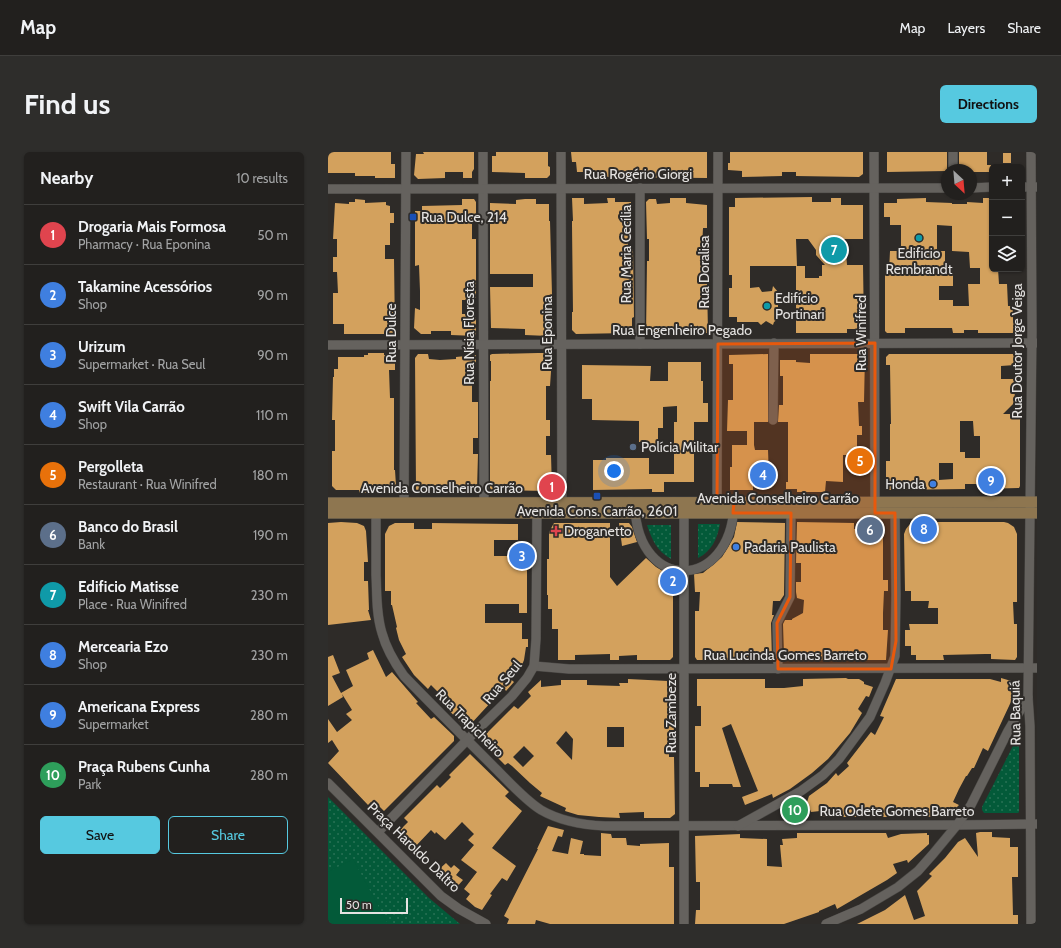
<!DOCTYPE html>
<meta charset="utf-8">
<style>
:root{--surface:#22201e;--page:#2e2d2b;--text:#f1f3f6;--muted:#a2a3a4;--line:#3f3e3c;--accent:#56c9e0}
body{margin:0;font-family:Cabin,sans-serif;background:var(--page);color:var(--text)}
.controls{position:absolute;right:12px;top:12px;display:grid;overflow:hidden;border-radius:6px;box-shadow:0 1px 3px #0004}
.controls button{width:36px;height:36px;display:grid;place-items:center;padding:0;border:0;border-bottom:1px solid var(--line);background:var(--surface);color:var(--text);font:20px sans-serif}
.compass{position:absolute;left:613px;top:12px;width:36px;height:36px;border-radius:50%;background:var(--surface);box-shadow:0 1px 3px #0004;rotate:154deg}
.scale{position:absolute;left:12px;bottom:10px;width:68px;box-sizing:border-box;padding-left:4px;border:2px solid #e5e3e1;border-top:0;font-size:11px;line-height:14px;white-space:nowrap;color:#e5e3e1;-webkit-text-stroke:3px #2e2b28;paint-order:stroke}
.you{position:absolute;left:286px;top:319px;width:14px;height:14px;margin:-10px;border:3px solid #fff;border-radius:50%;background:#1a73e8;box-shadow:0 0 0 6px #1a73e833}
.badge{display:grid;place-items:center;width:26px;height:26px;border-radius:50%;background:var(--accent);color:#fff;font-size:13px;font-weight:700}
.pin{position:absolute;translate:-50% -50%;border:2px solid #fff;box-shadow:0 1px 4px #0006}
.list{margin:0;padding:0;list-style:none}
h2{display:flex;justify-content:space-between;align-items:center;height:52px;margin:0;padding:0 16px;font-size:17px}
h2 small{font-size:13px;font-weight:400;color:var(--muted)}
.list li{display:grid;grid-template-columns:26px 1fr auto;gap:12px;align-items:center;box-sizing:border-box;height:60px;padding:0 16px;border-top:1px solid var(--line)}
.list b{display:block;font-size:15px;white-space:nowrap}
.list p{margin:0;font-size:13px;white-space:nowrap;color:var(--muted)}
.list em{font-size:13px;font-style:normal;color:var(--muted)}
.actions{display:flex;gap:8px;padding:12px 16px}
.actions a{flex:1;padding:9px 0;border:1px solid var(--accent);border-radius:6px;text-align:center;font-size:14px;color:var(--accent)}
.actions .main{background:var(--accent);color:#111}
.icon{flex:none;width:22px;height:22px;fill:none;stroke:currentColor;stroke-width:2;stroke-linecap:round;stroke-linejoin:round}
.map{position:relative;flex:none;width:709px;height:772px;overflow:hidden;border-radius:6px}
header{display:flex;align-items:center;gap:24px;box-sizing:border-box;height:56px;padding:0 20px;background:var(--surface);border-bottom:1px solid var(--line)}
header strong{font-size:19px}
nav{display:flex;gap:22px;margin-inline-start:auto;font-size:14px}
.intro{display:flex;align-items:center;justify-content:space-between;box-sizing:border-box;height:96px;padding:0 24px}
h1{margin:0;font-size:28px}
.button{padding:10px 18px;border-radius:6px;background:var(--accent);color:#111;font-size:14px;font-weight:700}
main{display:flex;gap:24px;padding:0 24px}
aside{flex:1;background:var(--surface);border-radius:6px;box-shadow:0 1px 3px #0004}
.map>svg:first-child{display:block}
.park{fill:url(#park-dots)}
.pitch{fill:#035a39}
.building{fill:#d3a15d;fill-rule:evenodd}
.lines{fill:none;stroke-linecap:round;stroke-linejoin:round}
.minor-casing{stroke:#484643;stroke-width:10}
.major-casing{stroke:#484643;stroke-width:12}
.minor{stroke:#65625e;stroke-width:9}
.major{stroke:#8e7650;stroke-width:11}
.marked{fill:#e8590c;fill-opacity:0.2;stroke:#e8590c;stroke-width:3;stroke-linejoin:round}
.transit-dot{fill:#1a4fb4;stroke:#2e2b28;stroke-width:1.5}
.culture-dot{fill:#0f9aa8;stroke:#2e2b28;stroke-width:1.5}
.service-dot{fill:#5c6f8a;stroke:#2e2b28;stroke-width:1.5}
.shop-dot{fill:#3f7fe0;stroke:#2e2b28;stroke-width:1.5}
.health-dot{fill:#e0444e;stroke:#2e2b28;stroke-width:1.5}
.labels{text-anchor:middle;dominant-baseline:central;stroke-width:4;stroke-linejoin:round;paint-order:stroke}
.street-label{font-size:14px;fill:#e5e3e1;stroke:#2e2b28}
.poi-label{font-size:14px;fill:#e5e3e1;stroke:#2e2b28;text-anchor:start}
</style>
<header>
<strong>Map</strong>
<nav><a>Map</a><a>Layers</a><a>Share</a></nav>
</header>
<div class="intro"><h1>Find us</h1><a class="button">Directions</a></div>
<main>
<aside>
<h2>Nearby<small>10 results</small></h2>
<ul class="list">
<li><span class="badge" style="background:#e0444e">1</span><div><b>Drogaria Mais Formosa</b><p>Pharmacy · Rua Eponina</p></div><em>50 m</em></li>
<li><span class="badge" style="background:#3f7fe0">2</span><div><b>Takamine Acessórios</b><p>Shop</p></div><em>90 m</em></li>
<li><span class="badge" style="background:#3f7fe0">3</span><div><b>Urizum</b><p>Supermarket · Rua Seul</p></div><em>90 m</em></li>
<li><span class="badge" style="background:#3f7fe0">4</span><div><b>Swift Vila Carrão</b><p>Shop</p></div><em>110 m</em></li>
<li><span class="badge" style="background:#e8710a">5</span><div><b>Pergolleta</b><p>Restaurant · Rua Winifred</p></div><em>180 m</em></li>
<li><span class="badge" style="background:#5c6f8a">6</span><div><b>Banco do Brasil</b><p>Bank</p></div><em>190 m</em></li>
<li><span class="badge" style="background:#0f9aa8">7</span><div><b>Edificio Matisse</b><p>Place · Rua Winifred</p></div><em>230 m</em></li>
<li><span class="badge" style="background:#3f7fe0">8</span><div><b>Mercearia Ezo</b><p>Shop</p></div><em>230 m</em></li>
<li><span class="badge" style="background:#3f7fe0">9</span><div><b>Americana Express</b><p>Supermarket</p></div><em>280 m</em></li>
<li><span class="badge" style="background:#2e9e5b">10</span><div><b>Praça Rubens Cunha</b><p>Park</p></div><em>280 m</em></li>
</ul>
<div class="actions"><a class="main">Save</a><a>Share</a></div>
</aside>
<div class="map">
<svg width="709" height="772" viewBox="0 0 709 772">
<defs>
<pattern id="park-dots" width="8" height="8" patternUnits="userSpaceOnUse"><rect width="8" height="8" fill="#035a39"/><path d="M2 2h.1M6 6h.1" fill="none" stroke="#287255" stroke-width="1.8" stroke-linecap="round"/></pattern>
</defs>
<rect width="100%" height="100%" fill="#2e2b28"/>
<g class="park">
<path d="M370 372H392C389 387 384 399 370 406Z"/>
<path d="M319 373H343V407C329 399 324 388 319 373Z"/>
<polygon points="691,582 691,660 690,661 656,661 654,658 654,655"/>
<polygon points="0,645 101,746 132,772 0,772"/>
</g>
<polygon class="pitch" points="25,707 60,772 0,772 0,720"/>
<g class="building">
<polygon points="0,0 63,0 63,12 67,12 67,26 47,26 47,24 27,24 27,21 0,21"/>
<polygon points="95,0 146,0 146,17 144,20 144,26 135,26 135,20 117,20 117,26 90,27 86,23 88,2 96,2"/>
<polygon points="168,0 220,0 220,14 222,15 222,23 219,26 197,26 197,21 164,20 164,4 168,4"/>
<polygon points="243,0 379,0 379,26 268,25 268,20 249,20 248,10 244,10"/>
<polygon points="402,0 535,0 535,22 531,25 468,24 468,20 454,20 454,24 414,25 414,19 400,18 400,11 402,11"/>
<polygon points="559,0 619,0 619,19 559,20"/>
<polygon points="631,0 659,0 659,13 663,13 663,20 644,20 643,18 631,18"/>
<rect x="675" y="1" width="8" height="10"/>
<polygon points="484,45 484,50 503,50 503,46 513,46 513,53 535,53 535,87 516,87 516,98 518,100 519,113 535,113 536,177 519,177 519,181 468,181 468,114 477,114 477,126 491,126 491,124 494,124 494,113 497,113 488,103 488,98 480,87 468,87 469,114 422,114 422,136 431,135 434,140 444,139 445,134 450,140 450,167 446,170 445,173 438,169 433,173 430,170 409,170 409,165 401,165 401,136 404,136 404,123 401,123 401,55 407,55 407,46"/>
<polygon points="244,46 256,46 256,52 280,51 279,46 287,46 287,50 303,50 303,76 300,76 300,97 305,97 306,165 304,166 304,176 300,176 300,181 248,182 244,178 244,160 245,160 244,73 244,69 245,69"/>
<polygon points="342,46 358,46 358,51 379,53 379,76 375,76 374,97 374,130 379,130 380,181 318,183 319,109 321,109 321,87 319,87 318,50 321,47 328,47 329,52 342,51"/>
<path d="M598 46V50L624 51V52H639V50L655 51V46H662V51H664V117H670L671 132H679L680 154H685V169H692L693 181H650V178H636V181H625L624 176H577V181H559L557 179V120H561L562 99H573V73H562V65H556V51H569V47ZM609 73 624 74V99L641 100 642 116H652V132H640L641 154H625V148H611V134H625V120H617V99H609Z"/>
<polygon points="27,47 37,48 37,51 58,50 58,53 62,54 62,61 66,61 66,71 62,71 62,93 57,93 57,107 66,107 67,182 16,182 16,172 5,172 5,141 10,141 9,120 5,120 5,105 9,105 9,87 5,87 7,51 21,52 21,50 27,50"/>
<polygon points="134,47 146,47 148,50 148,71 144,71 144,87 148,87 148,146 138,146 138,148 134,148 134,162 144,162 144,165 148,165 148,184 123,183 123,179 103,179 103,182 93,182 86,176 87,156 92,158 92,139 91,113 87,114 87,59 94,59 94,54 134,53"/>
<polygon points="197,47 208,47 208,52 221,52 221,69 222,69 225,179 220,184 197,183 197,177 163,176 162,135 205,135 205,122 162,122 162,51 188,52 188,48"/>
<polygon points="40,201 56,201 56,203 67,203 67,218 61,218 62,246 66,246 66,318 67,318 68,334 67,338 64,340 31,341 31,338 8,338 4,334 4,299 7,299 7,268 4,268 5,225 6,225 6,217 10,217 10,205 36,205 36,203 40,203"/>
<polygon points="210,201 220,201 224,205 222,234 218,234 218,268 222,268 222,284 218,284 218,303 223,303 224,337 220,339 164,338 162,336 162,229 163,229 163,209 162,209 162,203 164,202"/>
<polygon points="90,202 100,202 101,207 112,208 128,207 128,205 148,203 148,211 147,211 147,232 144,232 144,250 150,250 150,286 145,286 145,302 150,302 149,338 88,338 87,206"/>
<polygon points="440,202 440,270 426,270 426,293 427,298 440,298 441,326 438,329 425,330 425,338 402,338 402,315 404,315 404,293 419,293 419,279 399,279 400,248 405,248 405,212 401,212 401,203"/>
<polygon points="482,202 537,202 536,250 530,250 531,274 534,274 534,283 529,283 529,300 522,300 522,303 515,303 515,330 498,329 497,340 469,340 469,337 458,337 458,330 460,330 460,270 450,270 451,253 455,253 455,224 452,224 452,208 468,208 468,210 482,211"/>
<path d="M561 202H687V213L673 214V227H688L686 251 675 262H692V334L691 336 652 337V332H637V337L561 338 558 336V309H562V272H563L562 213H558V205ZM632 269H645L646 284H652V306H637V300H632ZM611 311H625V327L611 328Z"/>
<polygon points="340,210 373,210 373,229 375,229 375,251 380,251 380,270 366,270 366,330 336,330 336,340 324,340 324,337 265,338 265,308 278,308 278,306 321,306 321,322 346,322 346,270 349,270 349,254 335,255 335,276 330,276 330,294 319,294 319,290 311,290 311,269 264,268 264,247 254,247 254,213 323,214 322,229 340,229"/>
<polygon points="13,370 29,371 36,374 38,379 40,410 36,410 36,429 40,429 41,458 40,458 43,468 0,473 0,371"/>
<polygon points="409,370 457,371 456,443 452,449 445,449 444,463 446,463 443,471 444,508 369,508 367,505 367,459 371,459 372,440 367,440 366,422 375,421 394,405 406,385"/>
<polygon points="469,370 526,371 526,377 555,377 555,428 560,428 560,439 556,439 555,461 555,478 560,478 558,508 528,508 528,503 512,504 512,508 477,508 477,505 470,505 470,503 456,503 455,472 457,468 464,468 464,467 475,461 476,448 469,446 468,440 468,430 473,430 473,411 468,411"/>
<polygon points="588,370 676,370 680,371 686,375 689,382 689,450 685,450 686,472 689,472 689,505 687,508 663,507 663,502 657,502 615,503 616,508 588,508 588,503 583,503 583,494 577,494 577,478 582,478 581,472 610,472 610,456 600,456 601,449 583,449 583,439 577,439 576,382 578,377 582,372"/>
<polygon points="67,371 86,371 86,377 104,377 104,371 190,372 190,388 166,388 166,404 187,404 187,393 199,394 199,461 191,461 191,452 157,452 157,471 194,471 194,487 200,487 200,495 198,495 196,508 192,518 189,516 181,526 186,530 178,539 176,536 141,574 136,574 112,549 116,546 103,533 100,537 86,523 74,505 78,502 71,488 68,476 69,475 64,453 63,453 63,439 57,439 57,382 61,374"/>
<polygon points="226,371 282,371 282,425 289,434 318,406 328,415 338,421 339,440 345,440 345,505 342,508 309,508 309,503 291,504 291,508 282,508 282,502 247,503 247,508 230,508 230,477 224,477 224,457 220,457 220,443 219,443 219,407 221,407 221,380"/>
<polygon points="291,371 301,371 304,375 309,390 294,394"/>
<polygon points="45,498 58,525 64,520 90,550 88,551 103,567 106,565 126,584 126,589 56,659 49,652 47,654 43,650 40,653 0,611 11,599 4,588 0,591 0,567 9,580 24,568 18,562 24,558 14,542 15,545 0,554 0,505 5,503 12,521 4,524 13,541 25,534 18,518 41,507 39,501"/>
<polygon points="518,526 520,527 531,527 536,530 536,532 545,535 541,545 538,544 530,557 534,561 522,581 500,607 484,621 462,637 445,646 444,642 417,653 414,645 430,639 403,572 394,576 413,635 405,635 404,632 381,632 381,635 372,635 372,620 367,620 367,574 373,574 373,554 369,554 369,527 437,527 437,536 456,536 475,534 475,527"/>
<polygon points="673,526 690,531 688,539 660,599 655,596 646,616 644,616 639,624 638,624 631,637 625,650 631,653 622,662 617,664 594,665 494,665 492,659 483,660 481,655 477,656 481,644 499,631 508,621 510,624 521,614 519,611 543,580 547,583 556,565 552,564 568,527 662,527 673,530"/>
<path d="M300 527 340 529 339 547 346 546V578H341V605H346L347 662 342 666H316V660L291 661 292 666 271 665 250 663 237 659 238 656 212 644 214 641 202 631 184 614 180 611 177 613 152 588 186 554 190 557 203 544 200 540 213 528V535L233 533V528H259V533L292 534 291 531H300ZM279 575H296V595H279ZM238 579 245 587 244 608 228 591ZM196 594 206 604 195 615 185 605Z"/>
<polygon points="142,602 181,640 177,644 194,659 164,696 188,714 179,729 174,726 162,742 164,743 154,758 147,755 138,747 142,742 136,737 149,720 133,708 146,693 140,688 146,682 134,670 117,688 108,680 107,682 103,678 85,697 78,690 80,688 71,679 80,670 76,666 109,633 112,636 123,625 121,623"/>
<polygon points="220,674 236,678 234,685 230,684 224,699 240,702 243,686 255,689 252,702 256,702 256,703 273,704 273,681 283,682 284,686 298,686 299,693 312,694 312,692 341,691 341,715 346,715 346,772 222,772 208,768 207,772 179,772 181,767 176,764 210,697 209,697"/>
<polygon points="652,680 664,680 664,685 682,686 682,695 690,695 690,725 684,725 685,763 690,763 690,772 529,772 557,758 577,743 586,768 597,764 589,739 604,724 601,722 617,706 630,690 637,686 650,705 648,681"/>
<polygon points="469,681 558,681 560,686 573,682 599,681 599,683 601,683 601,692 580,711 579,708 565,712 569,721 559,728 509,757 507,752 491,759 491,760 456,772 367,772 368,758 372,758 372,730 368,730 367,684 412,682 412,686 439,687 439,714 454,715 452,693 455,693 454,687 469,686"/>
<polygon points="118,711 123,716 126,713 132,718 128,723 135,728 127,737 108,720"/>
</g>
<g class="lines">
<defs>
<g id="minor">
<polyline points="155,0 156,357"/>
<polyline points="233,0 234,358"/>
<polyline points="546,0 547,356"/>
<polyline points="625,18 625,0"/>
<polyline points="694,35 709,35"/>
<polyline points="312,36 312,192"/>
<polyline points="643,36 664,35"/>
<polyline points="0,37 619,36"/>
<polyline points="0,193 709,191"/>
<polyline points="445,268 446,191"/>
<path d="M48 356C48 378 48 401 48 423 49 442 48 462 54 481 58 496 66 510 76 524 106 555 137 586 168 617 180 629 198 649 213 658 232 669 255 673 277 674L629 673 709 672"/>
<path d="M307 356C311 441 402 439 406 354"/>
<polyline points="389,356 390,0"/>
<polyline points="76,357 78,0"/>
<polyline points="206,514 241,517 709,516"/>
<polyline points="450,517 449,471 462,445 463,361"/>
<polyline points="0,631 113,744 131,757 158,772"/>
<polyline points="410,674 473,639 495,623 511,607 542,565 557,531 567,504 568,443 567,361"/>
<polyline points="50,680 139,588 184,544 199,526 206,514 208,487 209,354"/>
<polyline points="356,772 356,355"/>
<polyline points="498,772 533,757 570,735 590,719 605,702 629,673 643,653 680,579 700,545"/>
<polyline points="703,772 702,574 700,545 704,179 703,0"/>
</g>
<g id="major">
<polyline points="0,351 709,350"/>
<polyline points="0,361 709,361"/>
</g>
</defs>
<use href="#minor" class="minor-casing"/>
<use href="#major" class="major-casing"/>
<use href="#minor" class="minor"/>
<use href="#major" class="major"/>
</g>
<path class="marked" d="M547 191V361H567L568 489 563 517H450L449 471 462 445 463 361H405L406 350H389L390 192Z"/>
<g class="transit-dot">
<rect x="81" y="61" width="8" height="8" rx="2"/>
<rect x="265" y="340" width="8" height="8" rx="2"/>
</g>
<g class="culture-dot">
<circle cx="591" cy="86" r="4"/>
<circle cx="439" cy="154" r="4"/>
</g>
<circle class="service-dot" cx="305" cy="295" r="4"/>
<g class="shop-dot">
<circle cx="605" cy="332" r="4"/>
<circle cx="408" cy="395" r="4"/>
</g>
<path class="health-dot" d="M226 373h4v4h4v4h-4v4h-4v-4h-4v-4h4z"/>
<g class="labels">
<g class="street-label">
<text x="310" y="22">Rua Rogério Giorgi</text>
<text transform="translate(298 102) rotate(-90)">Rua Maria Cecília</text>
<text transform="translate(376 120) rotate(-90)">Rua Doralisa</text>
<text x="354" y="178">Rua Engenheiro Pegado</text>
<text transform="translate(63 181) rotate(-90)">Rua Dulce</text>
<text transform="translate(141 181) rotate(-90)">Rua Nísia Floresta</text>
<text transform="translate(219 181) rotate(-90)">Rua Eponina</text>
<text transform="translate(533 181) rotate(-90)">Rua Winifred</text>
<text transform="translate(689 199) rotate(-90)">Rua Doutor Jorge Veiga</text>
<text x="114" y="336">Avenida Conselheiro Carrão</text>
<text x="450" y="346">Avenida Conselheiro Carrão</text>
<text x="457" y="503">Rua Lucinda Gomes Barreto</text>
<text transform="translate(174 530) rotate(-50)">Rua Seul</text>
<text transform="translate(343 561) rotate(-90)">Rua Zambeze</text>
<text transform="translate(687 561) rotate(-91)">Rua Baquiá</text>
<text transform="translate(142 571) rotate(45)">Rua Trapicheiro</text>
<text x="569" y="659">Rua Odete Gomes Barreto</text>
<text transform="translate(86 695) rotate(44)">Praça Haroldo Daltro</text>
</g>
<g class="poi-label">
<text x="93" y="65">Rua Dulce, 214</text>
<text x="591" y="101" text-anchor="middle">Edificio<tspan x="591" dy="16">Rembrandt</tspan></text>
<text x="447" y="146">Edifício<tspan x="447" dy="16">Portinari</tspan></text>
<text x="313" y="295">Polícia Militar</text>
<text x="597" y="332" text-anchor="end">Honda</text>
<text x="269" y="359" text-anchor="middle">Avenida Cons. Carrão, 2601</text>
<text x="236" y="379">Droganetto</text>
<text x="416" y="395">Padaria Paulista</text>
</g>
</g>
</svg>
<div class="controls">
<button>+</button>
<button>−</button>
<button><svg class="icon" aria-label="layers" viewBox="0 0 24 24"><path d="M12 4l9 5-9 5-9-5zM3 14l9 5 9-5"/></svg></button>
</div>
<svg class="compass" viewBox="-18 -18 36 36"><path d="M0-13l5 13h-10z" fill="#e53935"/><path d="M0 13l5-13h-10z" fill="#a2a3a4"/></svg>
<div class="scale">50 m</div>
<div class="you"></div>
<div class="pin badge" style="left:224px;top:335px;background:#e0444e">1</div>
<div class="pin badge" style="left:345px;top:429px;background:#3f7fe0">2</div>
<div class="pin badge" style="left:194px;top:404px;background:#3f7fe0">3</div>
<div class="pin badge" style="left:435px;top:323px;background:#3f7fe0">4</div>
<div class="pin badge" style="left:532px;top:309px;background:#e8710a">5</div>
<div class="pin badge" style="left:542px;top:378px;background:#5c6f8a">6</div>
<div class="pin badge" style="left:506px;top:98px;background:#0f9aa8">7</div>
<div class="pin badge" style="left:596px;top:377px;background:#3f7fe0">8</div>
<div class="pin badge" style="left:663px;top:329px;background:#3f7fe0">9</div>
<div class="pin badge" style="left:467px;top:658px;background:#2e9e5b">10</div>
</div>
</main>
